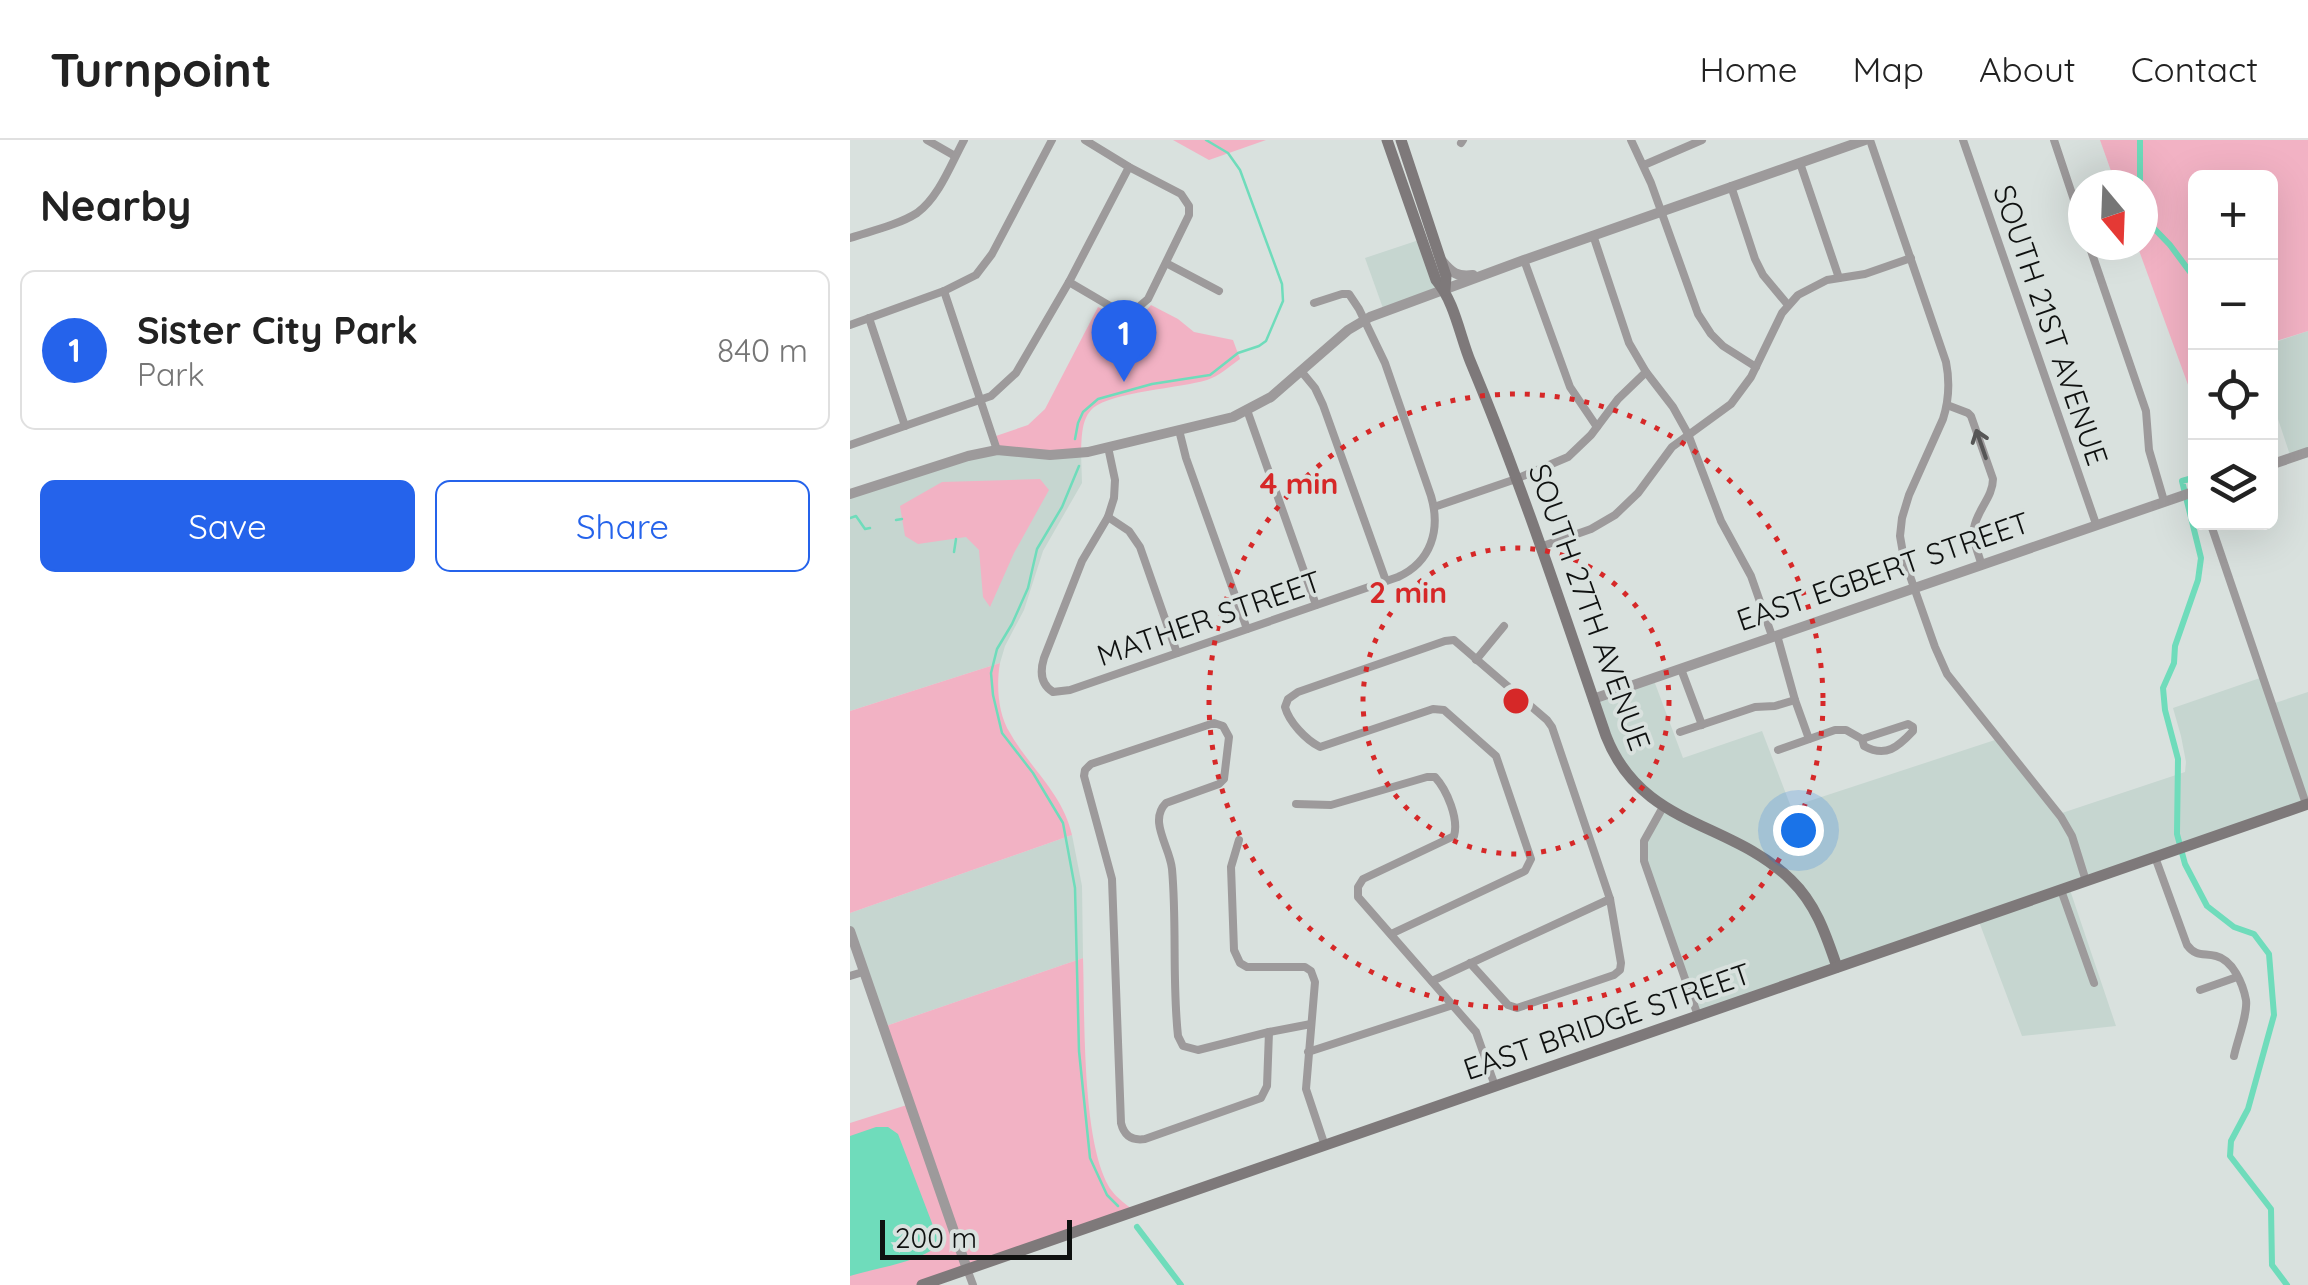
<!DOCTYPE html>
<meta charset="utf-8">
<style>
:root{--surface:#fff;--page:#f2f2f2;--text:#222;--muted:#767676;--line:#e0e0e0;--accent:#2563eb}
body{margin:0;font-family:Quicksand,sans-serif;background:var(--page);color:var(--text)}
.controls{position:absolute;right:30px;top:30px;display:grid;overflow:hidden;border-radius:15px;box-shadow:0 10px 40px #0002}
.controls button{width:90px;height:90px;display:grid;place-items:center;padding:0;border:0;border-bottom:2px solid var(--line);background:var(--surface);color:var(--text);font:50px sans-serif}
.compass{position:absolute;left:1218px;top:30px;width:90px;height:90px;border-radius:50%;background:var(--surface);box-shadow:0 10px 40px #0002;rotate:161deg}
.scale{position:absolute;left:30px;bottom:25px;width:192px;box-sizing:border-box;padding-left:10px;border:5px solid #0f1110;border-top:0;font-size:28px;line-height:35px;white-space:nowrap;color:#0f1110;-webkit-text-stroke:8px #d9e1de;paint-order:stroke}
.you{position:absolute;left:948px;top:690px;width:35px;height:35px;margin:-25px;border:8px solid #fff;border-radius:50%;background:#1a73e8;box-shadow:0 0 0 15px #1a73e833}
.badge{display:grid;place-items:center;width:65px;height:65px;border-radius:50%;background:var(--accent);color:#fff;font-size:32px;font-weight:700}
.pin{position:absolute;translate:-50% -82px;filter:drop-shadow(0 2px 5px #0008)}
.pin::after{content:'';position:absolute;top:52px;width:35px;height:30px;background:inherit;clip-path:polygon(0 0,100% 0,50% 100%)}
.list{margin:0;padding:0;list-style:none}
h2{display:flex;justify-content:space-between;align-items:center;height:130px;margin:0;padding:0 40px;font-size:42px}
h2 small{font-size:32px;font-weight:400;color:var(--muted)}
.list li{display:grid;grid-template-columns:65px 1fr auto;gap:30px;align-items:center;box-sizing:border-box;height:160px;margin:0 20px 20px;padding:0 20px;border:2px solid var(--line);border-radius:15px}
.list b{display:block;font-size:38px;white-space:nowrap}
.list p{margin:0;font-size:32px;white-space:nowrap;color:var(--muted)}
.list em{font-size:32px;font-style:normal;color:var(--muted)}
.actions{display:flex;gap:20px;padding:30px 40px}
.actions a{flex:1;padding:22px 0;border:2px solid var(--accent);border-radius:15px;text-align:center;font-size:35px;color:var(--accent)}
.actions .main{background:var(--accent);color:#fff}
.icon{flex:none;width:55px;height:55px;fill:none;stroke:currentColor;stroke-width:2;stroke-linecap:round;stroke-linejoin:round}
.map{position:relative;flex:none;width:1458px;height:1145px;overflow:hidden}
header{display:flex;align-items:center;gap:60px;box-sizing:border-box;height:140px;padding:0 50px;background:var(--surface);border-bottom:2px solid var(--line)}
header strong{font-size:48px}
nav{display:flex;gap:55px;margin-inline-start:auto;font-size:35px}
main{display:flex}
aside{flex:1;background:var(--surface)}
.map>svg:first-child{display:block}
.built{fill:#c6d6d0}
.green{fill:#f2b2c4}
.water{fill:#6fdcbb}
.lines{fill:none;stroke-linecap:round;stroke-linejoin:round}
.stream{stroke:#6fdcbb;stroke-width:2.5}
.canal{stroke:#6fdcbb;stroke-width:6}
.minor{stroke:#9d9a9b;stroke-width:8}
.tertiary{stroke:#9d9a9b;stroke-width:10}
.secondary{stroke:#7e797a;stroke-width:11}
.oneway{stroke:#565656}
.ring{fill:none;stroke:#d62828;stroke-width:5;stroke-dasharray:5 10}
.labels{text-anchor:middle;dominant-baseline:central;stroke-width:8;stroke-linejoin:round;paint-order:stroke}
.street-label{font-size:30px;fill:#0f1110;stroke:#d9e1de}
.centre{fill:#d62828;stroke:#d9e1de;stroke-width:5}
.ring-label{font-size:30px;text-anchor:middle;font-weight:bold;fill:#d62828;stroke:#d9e1de;stroke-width:8;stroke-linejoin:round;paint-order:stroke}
</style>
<header>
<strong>Turnpoint</strong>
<nav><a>Home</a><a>Map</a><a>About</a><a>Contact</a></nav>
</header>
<main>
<aside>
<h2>Nearby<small></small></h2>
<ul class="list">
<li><span class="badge">1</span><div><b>Sister City Park</b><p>Park</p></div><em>840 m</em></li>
</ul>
<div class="actions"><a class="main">Save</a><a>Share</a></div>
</aside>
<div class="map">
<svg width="1458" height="1145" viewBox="0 0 1458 1145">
<rect width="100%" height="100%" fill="#d9e1de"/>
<g class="built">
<polygon points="572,99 595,150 534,171 515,118"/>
<polygon points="1458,191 1458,312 1441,318 1421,258 1420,212 1423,203"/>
<polygon points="231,312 232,343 193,411 174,470 155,506 150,523 0,571 0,354 118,316"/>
<polygon points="1413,537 1422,564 1458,552 1458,664 1219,747 1266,886 1172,896 1128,779 848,876 793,713 812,667 786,645 743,559 803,538 833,618 912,591 941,667 1148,599 1209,674 1335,632 1336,622 1331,596 1323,568"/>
<polygon points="222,695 232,746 233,818 33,887 0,791 0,773"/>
</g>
<g class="green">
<polygon points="323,0 416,0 359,20"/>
<polygon points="1250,0 1458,0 1458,191 1423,202 1421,212 1420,38 1346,38 1345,264 1287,105 1293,105 1293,45 1266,45"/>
<path d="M301 165 328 179 344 192 383 200 390 219C379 227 369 236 357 240 331 248 262 252 243 268 231 279 232 297 231 312L147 310 143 297 178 285 195 269 248 167 274 179 294 173Z"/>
<polygon points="190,339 199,350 164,413 140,467 133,457 129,410 116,397 68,404 55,396 50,366 92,342"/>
<path d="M150 523C146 545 148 574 160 593 180 628 213 654 222 695L0 773V571Z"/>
<path d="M233 818C235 873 231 1008 262 1051 268 1059 277 1065 286 1072L72 1145H0V983L60 964 33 887Z"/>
</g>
<path class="water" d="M26 987H38L48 994 90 1104C71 1122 26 1128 0 1136V996Z"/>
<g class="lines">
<g class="stream">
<polyline points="225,299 228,283 233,272 248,259 302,244 360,235 388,213 409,206 416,201 433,161 432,144 390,30 378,13 356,0"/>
<polyline points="229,326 212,367 187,409 178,448 162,484 147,509 141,533 143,555 152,593 183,633 213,683 225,748 229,911 240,1018 257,1055 268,1066"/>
<polyline points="0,378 6,376 15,389 20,388"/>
<polyline points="46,380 52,379"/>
<polyline points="104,412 106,399"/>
</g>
<g class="canal">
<polyline points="1290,0 1290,45"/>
<polyline points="1293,77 1320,105 1346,140"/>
<polyline points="1420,288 1420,289"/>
<polyline points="1346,337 1332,341 1351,418 1348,440 1325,506 1324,523 1313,548 1315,570 1328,619 1327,694 1335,724 1357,766 1384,787 1404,794 1419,814 1424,875 1398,969 1381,1001 1380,1016 1421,1069 1422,1125 1437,1145"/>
<polyline points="287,1087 331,1145"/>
</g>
<g class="minor">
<polyline points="77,0 105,16"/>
<polyline points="781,0 801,43 848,174 861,194 873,206 906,227"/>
<path d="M1020 0 1096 222C1100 242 1099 260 1093 279L1059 355 1052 378 1050 396 1054 419 1085 507 1097 534 1211 677 1222 696 1236 741"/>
<polyline points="1113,0 1246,384"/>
<polyline points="1204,0 1233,87"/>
<polyline points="611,3 613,0"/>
<polyline points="950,23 989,138"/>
<polyline points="794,25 852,0"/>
<polyline points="881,46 905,119 913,135 938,165"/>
<polyline points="743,95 779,203 796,232 823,267 838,294 871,381 901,436 922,496"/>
<path d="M0 98C21 91 48 85 67 73 89 57 101 24 114 0"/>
<polyline points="1239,105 1296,271 1299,310 1314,361"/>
<polyline points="674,120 720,247 747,287"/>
<polyline points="316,123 369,151"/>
<polyline points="219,142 265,169 285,170 298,159 339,75 339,66 331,54 279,27 235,0"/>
<polyline points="94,151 147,310"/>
<polyline points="19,178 55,286"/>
<polyline points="0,185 94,151 126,135 142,114 202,0"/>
<polyline points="451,231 465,248 473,265 536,441"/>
<path d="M1097 265 1118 273 1121 276 1143 339C1143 357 1127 370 1124 388 1122 400 1128 412 1131 423"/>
<polyline points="397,270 466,465"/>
<polyline points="329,290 336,318 397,489"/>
<polyline points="0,305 141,256 166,233 219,142 279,27"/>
<path d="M258 307 265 340 264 358 258 377 232 421 194 518C190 531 190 544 203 552L220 550 548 437C581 422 591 390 581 356L535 223 509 169 499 154H492L464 163"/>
<polyline points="584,367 666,339 718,317 741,295 768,259 796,232"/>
<polyline points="258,377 279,391 290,407 327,513"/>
<polyline points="1360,382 1456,664"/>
<polyline points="690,407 741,389 765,375 788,353 822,307 881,264 901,237 932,173 948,155 977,140 1015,134 1061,118"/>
<polyline points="927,495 945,560 959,599"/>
<polyline points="626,520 654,486"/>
<polyline points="831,529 852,585"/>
<path d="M364 583 373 586 379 597 374 639 369 644 316 663C298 681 320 707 322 729 327 785 322 841 328 896L333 906 348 910 419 892 417 946 411 958 295 999C281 1001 274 995 271 983L262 739 234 636 235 630 241 624Z"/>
<polyline points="830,592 905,567 925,566 945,560"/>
<path d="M928 610 985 590H996L1012 599 1058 584 1063 587V591C1048 607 1036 618 1014 606L1012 599"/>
<path d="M446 664 481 665 577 637H585C597 650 609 679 604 696L513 739 508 747V757L626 892 645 946"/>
<polyline points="813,667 794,701 794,721 848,876"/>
<polyline points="389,700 381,727 384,810 390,823 397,827 455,827 461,831 465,842 456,949 475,1006"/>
<path d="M1305 717 1337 805C1346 817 1353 813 1366 816 1383 820 1393 844 1396 860 1398 874 1387 901 1384 916"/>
<polyline points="1211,750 1244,843"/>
<path d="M541 794 675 731 681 719 646 616 594 570 583 569 470 607C456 600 439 582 435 567L438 559 448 552 595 501 604 500 697 580 702 587 760 759 771 823 770 830 764 835 667 868 658 865 620 823"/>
<polyline points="0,836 13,832"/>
<polyline points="582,841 760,759"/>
<polyline points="1350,850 1387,837"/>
<polyline points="419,892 461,884"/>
<polyline points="458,912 603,865"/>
<polyline points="117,1129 123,1145"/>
</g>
<g class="tertiary">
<path d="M592 121C602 133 607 137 623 135"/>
<polyline points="1420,325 1458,312"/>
<polyline points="0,354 118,316 147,310 200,315 238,312 383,277 421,257 498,190 520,177 674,120 1015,0"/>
<polyline points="743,559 1346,351"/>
<polyline points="0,791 117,1129"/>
</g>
<g class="secondary">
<path d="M537 0 586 140C605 162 610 197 621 223 672 345 713 471 756 596 792 688 880 680 941 740 966 764 976 795 987 827"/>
<polyline points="551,0 596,136 595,150"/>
<polyline points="72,1145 1458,664"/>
</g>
</g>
<defs><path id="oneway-shaft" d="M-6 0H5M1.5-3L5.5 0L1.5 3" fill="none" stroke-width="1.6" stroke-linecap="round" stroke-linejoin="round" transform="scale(2.5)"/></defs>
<use class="oneway" href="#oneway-shaft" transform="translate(1131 304) rotate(-109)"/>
<g class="ring">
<circle cx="666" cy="561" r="153"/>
<circle cx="666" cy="561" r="307"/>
</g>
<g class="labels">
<g class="street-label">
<text transform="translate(1201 185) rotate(71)">SOUTH 21ST AVENUE</text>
<text transform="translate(1033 431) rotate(-19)">EAST EGBERT STREET</text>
<text transform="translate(740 467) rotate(70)">SOUTH 27TH AVENUE</text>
<text transform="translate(359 478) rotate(-19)">MATHER STREET</text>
<text transform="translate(757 881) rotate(-19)">EAST BRIDGE STREET</text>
</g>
</g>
<circle cx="666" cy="561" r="15" class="centre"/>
<g class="ring-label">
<text x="449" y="354">4 min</text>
<text x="558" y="463">2 min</text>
</g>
</svg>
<div class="controls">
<button>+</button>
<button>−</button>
<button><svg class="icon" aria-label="locate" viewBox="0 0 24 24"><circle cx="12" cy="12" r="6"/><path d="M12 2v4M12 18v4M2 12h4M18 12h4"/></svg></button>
<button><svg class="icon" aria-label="layers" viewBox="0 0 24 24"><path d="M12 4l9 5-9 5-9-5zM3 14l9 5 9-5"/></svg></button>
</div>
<svg class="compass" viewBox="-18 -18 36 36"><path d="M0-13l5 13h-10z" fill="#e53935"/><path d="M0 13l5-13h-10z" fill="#767676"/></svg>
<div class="scale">200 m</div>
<div class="you"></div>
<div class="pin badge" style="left:274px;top:242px">1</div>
</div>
</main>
